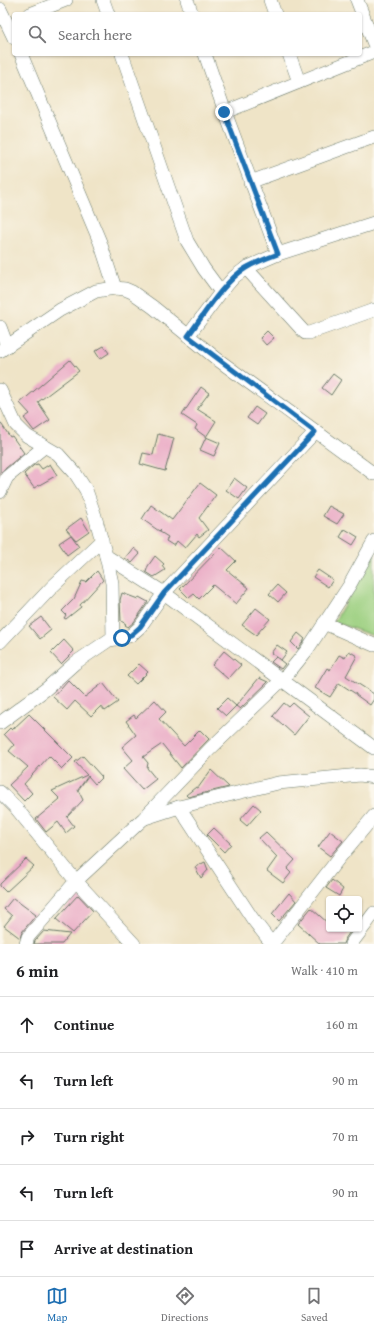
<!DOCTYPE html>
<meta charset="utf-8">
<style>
:root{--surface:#fff;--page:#f2f2f2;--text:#202124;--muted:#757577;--line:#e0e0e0;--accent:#1f6fb2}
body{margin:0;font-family:"Gentium Book Plus",serif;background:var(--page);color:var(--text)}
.controls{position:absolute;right:12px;bottom:12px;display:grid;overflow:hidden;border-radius:4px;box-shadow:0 1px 3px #0004}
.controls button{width:36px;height:36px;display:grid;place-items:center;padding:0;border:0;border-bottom:1px solid var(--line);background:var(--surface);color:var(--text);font:20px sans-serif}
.stop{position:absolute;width:12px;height:12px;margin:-9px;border:3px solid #1f6fb2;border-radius:50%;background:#fff}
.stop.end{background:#1f6fb2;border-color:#fff;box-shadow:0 1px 4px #0008}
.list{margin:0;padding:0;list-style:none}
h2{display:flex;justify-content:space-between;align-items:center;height:52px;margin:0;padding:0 16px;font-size:17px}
h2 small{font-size:13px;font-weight:400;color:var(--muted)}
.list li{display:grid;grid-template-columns:26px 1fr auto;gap:12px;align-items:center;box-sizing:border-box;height:56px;padding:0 16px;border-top:1px solid var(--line)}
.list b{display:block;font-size:15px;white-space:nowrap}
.list em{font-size:13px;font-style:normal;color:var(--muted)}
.icon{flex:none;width:22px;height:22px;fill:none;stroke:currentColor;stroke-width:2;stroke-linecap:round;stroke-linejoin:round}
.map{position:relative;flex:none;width:374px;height:944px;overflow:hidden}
.search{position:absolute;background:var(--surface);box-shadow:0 1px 3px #0004;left:12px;right:12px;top:12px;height:44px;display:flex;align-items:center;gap:10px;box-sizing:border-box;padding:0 14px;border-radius:4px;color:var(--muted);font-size:15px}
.sheet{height:332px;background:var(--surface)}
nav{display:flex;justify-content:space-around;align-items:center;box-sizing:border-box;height:56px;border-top:1px solid var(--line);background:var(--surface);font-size:11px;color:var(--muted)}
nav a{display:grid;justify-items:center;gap:2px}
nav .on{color:var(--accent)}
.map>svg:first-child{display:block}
.green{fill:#9dd081;stroke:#5e865a}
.building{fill:#ebafc7}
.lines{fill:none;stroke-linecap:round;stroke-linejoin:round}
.minor-casing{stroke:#687767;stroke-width:14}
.minor{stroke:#fff;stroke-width:13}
.route{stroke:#1f6fb2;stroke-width:5}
</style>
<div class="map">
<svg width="374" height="944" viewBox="0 0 374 944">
<rect width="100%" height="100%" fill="#fbf7ec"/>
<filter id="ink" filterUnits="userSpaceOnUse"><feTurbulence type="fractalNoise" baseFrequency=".025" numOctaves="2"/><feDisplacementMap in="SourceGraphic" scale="8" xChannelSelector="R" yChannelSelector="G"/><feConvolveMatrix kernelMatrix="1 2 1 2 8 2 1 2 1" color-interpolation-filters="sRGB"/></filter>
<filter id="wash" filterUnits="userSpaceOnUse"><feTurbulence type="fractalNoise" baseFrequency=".012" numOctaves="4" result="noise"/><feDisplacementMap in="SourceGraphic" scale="16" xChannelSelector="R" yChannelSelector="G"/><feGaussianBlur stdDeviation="0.9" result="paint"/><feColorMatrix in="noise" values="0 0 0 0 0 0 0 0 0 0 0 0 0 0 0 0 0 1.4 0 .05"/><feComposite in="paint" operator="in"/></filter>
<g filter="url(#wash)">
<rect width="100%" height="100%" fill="#efe4c7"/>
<polygon class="green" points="374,553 374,636 334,622"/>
<g id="blocks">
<g class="building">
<polygon points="267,331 274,338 266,345 260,338"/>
<polygon points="104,346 109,353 100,359 95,351"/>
<polygon points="70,360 79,371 38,402 50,420 34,431 24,418 30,414 20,403"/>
<polygon points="333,374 341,380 331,395 322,388"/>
<polygon points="201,387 209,393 197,409 216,421 206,437 195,429 197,425 182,415"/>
<polygon points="255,407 265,414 257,425 247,418"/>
<polygon points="0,422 10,437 12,436 24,453 0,473"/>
<polygon points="158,434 174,438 165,471 140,464 143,453 153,455"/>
<polygon points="206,437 220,443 214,456 200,450"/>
<polygon points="38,464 42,469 50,464 57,475 34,488 24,474 34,465"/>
<polygon points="234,478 247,488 239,499 226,490"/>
<polygon points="200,483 216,495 199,518 208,530 199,537 197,534 185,548 177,541 174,546 166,541 168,537 160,532 161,529 159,531 142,519 151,505 172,520"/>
<polygon points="329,506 344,514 337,524 323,516"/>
<polygon points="81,518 89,531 76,540 66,529"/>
<polygon points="345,529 358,537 353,545 340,537"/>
<polygon points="71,535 79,546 67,555 59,543"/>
<polygon points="221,547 236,561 227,570 249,588 236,604 213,585 199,599 194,594 189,598 180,589"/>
<polygon points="133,548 140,554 132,563 125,558"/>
<polygon points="155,556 164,564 162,566 165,570 154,577 146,572 148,566"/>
<polygon points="318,570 333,580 328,587 313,577"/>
<polygon points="97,571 103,580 80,605 81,607 66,619 64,618 66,615 62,611 74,599 82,581 86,582"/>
<polygon points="277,585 286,593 278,602 269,594"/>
<polygon points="122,593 138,599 139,597 148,602 134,622 128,627 125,625 126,624 121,621 120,600"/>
<polygon points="256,608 270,619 256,635 242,625"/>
<polygon points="41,617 51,630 40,639 29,626"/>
<polygon points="298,633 305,639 298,649 291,642"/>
<polygon points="64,640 74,651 61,664 51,653"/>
<polygon points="277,645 287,652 281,660 271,653"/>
<polygon points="224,651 241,665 228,679 212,665"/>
<polygon points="349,651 357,656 346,676 374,694 374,699 370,705 356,695 356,694 339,683 330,697 315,688 327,668 330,670 339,655 345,658"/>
<polygon points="276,657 285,664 281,669 271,662"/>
<polygon points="139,664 148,672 136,684 127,676"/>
<polygon points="259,678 268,682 240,709 236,706"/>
<polygon points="68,680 85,697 103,683 118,702 105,711 101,706 91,716 75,701 67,710 53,697"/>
<polygon points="227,698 236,706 226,716 217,708"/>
<polygon points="155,700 166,712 159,719 184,746 200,730 209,739 181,768 162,744 143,757 148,763 147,768 156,779 142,790 123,769 133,760 122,747 136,735 126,721 134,715 136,718"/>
<polygon points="284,703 289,707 293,703 309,716 294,735 273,716"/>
<polygon points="29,714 73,758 62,769 49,756 24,784 32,793 24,801 9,785 28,767 9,751 14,745 4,734 10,728 12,730"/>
<polygon points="83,756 102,777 95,784 88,776 78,790 83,800 67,817 74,826 66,833 58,822 46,832 36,819 60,799 52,791 87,775 75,762"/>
<polygon points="211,770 229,787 188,797 186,795 196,787 198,788"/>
<polygon points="254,804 261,810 247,826 240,820"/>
<polygon points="214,828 231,844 224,852 207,835"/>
<polygon points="330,831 343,841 330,856 318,847"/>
<polygon points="266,832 295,860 287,869 291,873 283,883 267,871 277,857 259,838"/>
<polygon points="26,859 34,866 6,892 0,886 0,884"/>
<polygon points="205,862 208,870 201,878 195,867"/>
<polygon points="332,880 343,889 339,896 326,888"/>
<polygon points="289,893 296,901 279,921 272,914"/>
<polygon points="78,895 93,911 73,933 56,919"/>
<polygon points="13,898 36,915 22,932 20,938 4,926 12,916 4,909"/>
<polygon points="311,908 329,924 329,929 352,929 345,939 343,944 320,944 298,924"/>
<polygon points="44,931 70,934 62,944 34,944 35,941"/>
</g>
</g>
</g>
<g filter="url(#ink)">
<use href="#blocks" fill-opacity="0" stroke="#687767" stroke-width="1"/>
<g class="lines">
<defs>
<g id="minor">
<polyline points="103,0 108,14"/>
<polyline points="187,0 192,14"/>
<polyline points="270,0 275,14"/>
<polyline points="357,0 374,44"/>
<polyline points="0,9 14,38"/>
<polyline points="30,14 66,0"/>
<polyline points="21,54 100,242 115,288"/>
<polyline points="122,54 187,241 204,269 221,292"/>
<polyline points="205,54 225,112 278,254"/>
<polyline points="289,54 299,82"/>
<polyline points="225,112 374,52"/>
<polyline points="250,182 374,137"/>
<polyline points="246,268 305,333 309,333 374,310"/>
<polyline points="0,327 7,346"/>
<polyline points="188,336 221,292 234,277 246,268 278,254 374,223"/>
<polyline points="0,351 60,310 96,291 115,288 125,289 132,292 153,307 217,359 374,474"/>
<polyline points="0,390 16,425 27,436 58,454 75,473 86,490 95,516 106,556 112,583 113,639"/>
<polyline points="0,492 7,477 44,447"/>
<polyline points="106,556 164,593 374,748"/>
<polyline points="324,623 374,645"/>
<polyline points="0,642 53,586 102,540"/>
<polyline points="0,723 46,689 75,663 109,640 122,638 131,635 140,627 164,593 315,432"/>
<polyline points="0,792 16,808 76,881 134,944"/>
<polyline points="179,807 252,918 272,944 339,858 374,816"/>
<polyline points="145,818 179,807 278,783 360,775 374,777"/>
<polyline points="26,944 28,937 76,881 143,819 210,749 286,676 307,650 349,586 374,541"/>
<polyline points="351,944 374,913"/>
</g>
</defs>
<use href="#minor" class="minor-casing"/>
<use href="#minor" class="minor"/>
</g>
</g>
<g class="lines" filter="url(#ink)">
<path class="route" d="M122 638 131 635 140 627 164 593 315 432 188 336C203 316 225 280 246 268 256 262 267 258 278 254L224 112"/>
</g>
</svg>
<div class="controls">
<button><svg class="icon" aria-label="locate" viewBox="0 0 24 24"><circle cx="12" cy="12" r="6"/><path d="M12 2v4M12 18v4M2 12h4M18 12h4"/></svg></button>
</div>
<div class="stop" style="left:122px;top:638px"></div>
<div class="stop end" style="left:224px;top:112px"></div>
<div class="search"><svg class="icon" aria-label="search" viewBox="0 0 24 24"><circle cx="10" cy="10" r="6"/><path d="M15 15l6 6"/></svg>Search here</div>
</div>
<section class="sheet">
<h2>6 min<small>Walk · 410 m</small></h2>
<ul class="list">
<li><svg class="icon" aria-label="ahead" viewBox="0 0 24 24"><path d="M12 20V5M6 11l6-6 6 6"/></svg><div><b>Continue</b></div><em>160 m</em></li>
<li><svg class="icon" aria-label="left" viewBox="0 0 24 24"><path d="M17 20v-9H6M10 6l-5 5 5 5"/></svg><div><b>Turn left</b></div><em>90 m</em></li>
<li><svg class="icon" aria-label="right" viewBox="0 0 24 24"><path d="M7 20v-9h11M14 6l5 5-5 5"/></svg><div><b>Turn right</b></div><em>70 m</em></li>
<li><svg class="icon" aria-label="left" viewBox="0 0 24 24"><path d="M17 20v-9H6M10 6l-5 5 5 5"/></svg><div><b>Turn left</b></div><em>90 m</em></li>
<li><svg class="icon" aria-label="arrive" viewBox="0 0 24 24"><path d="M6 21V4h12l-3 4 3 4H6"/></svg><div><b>Arrive at destination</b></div></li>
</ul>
</section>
<nav>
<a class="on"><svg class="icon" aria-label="map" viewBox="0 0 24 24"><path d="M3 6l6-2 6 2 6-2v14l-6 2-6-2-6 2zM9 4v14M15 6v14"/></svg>Map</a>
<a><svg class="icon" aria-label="directions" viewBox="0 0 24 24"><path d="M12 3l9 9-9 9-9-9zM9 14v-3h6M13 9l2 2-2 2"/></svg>Directions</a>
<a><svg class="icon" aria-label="saved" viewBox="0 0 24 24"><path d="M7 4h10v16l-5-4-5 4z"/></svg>Saved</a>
</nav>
